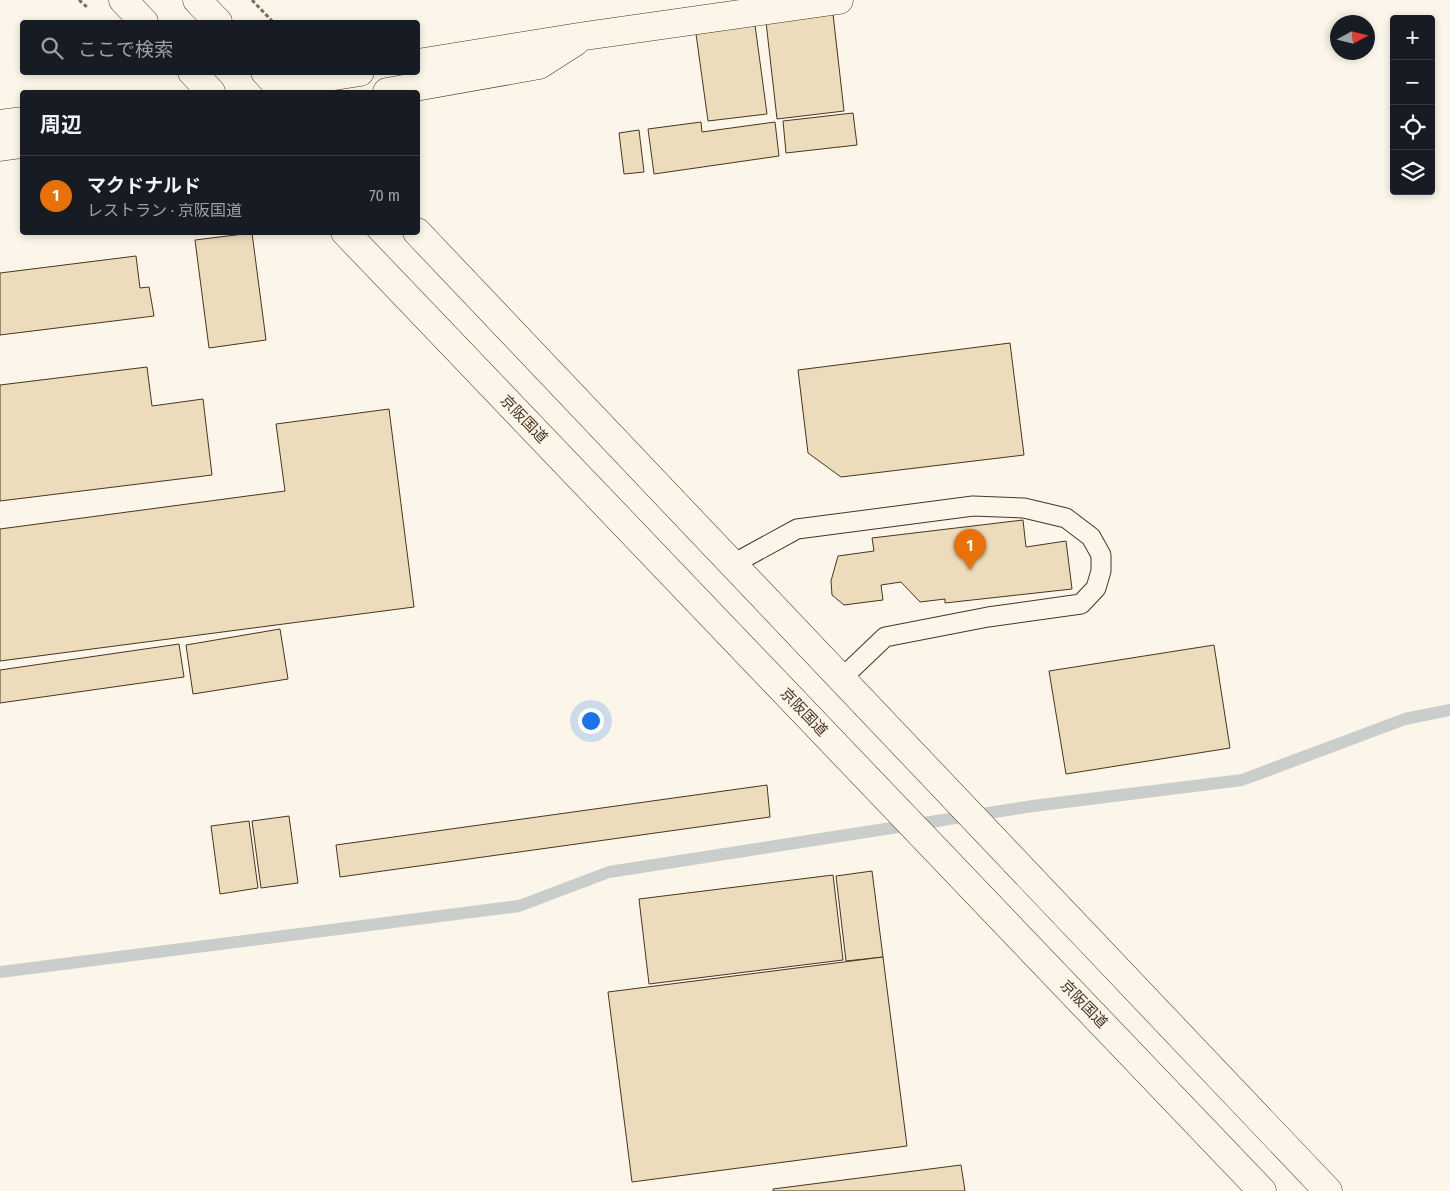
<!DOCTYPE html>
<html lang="ja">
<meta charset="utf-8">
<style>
:root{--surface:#171b24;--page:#20242c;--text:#f1f3f6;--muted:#9ea1a6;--line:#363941;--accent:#c62828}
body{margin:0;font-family:"Fira Sans Condensed","Noto Sans JP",sans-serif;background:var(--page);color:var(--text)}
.controls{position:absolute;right:15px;top:15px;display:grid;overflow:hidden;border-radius:5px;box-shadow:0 2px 8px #0003}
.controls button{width:45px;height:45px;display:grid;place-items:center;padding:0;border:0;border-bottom:1px solid var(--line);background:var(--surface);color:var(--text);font:25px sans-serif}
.compass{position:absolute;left:1330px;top:15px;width:45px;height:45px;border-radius:50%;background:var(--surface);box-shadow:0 2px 8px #0003;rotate:83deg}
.you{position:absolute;left:590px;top:720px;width:18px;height:18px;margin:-12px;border:4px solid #fff;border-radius:50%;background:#1a73e8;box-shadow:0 0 0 8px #1a73e833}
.badge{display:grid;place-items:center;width:32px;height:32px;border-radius:50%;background:var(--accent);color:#fff;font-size:16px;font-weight:700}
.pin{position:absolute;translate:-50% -41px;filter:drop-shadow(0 1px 2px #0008)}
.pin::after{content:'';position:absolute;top:26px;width:18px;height:15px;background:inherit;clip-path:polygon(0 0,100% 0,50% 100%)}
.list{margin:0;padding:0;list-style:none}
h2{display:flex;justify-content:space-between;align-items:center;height:65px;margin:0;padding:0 20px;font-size:21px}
h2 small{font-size:16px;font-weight:400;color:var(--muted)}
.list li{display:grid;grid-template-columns:32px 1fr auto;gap:15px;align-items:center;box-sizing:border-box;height:80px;padding:0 20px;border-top:1px solid var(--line)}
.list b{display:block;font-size:19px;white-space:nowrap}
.list p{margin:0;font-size:16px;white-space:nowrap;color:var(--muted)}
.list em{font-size:16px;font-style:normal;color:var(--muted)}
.icon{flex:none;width:28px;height:28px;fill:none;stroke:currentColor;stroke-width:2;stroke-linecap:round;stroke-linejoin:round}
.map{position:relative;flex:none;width:1450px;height:1191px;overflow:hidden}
.search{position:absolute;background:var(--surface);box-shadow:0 2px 8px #0003;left:20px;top:20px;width:400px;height:55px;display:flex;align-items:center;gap:12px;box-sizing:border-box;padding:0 18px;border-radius:5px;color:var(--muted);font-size:19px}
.panel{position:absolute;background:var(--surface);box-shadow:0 2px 8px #0003;left:20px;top:90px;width:400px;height:145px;border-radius:5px}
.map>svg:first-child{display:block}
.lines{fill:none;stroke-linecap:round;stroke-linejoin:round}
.stream{stroke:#c9cecd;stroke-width:12}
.building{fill:#ecdcbc;stroke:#4a3520}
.lane-casing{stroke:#4a3520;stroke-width:21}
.street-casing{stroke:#4a3520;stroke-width:29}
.highway-casing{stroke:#4a3520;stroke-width:29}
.path{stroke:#7f6f5c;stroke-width:3;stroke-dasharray:4 2.5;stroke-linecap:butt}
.lane{stroke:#fbf6e9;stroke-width:19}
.street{stroke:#fbf6e9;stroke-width:28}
.highway{stroke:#fbf6e9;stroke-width:28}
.labels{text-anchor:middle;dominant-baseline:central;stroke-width:4;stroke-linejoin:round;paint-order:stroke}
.street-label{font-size:15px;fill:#4a3520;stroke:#fbf6e9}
</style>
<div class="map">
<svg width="1450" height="1191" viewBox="0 0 1450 1191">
<rect width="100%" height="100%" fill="#fbf6e9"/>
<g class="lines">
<polyline class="stream" points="0,972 519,906 609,872 1033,806 1242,780 1405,719 1450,710"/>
</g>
<g class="building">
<polygon points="833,14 844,111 777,119 766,22"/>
<polygon points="755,25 767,114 708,121 696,34"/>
<polygon points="853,113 857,145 786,153 783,121"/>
<polygon points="701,122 702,132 775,122 779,156 654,174 648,129"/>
<polygon points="639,130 644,172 624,174 619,133"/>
<polygon points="252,233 266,340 209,348 195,240"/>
<polygon points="136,256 140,288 149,287 154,316 0,335 0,273"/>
<polygon points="1010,343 1024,455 841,477 808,453 798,370"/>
<polygon points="147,367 152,406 203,399 212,475 0,501 0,385"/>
<polygon points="389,409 414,607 0,661 0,529 285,491 276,424"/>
<polygon points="1023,520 1026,547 1066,541 1072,589 945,603 945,599 920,602 901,582 881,585 883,600 844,605 832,595 831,581 838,556 874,551 872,538"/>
<polygon points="280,629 288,679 193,694 186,645"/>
<polygon points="179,644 184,677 0,703 0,670"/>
<polygon points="1214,645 1230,748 1066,774 1049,671"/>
<polygon points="767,785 770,817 340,877 336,845"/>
<polygon points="289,816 298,883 261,888 252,821"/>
<polygon points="249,821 258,888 220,894 211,826"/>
<polygon points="872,871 883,957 846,961 836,876"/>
<polygon points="833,875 843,960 649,984 639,899"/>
<polygon points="883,957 907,1146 632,1182 608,992"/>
<polygon points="961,1165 965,1191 773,1191 773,1189"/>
</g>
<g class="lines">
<defs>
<polyline id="lane" points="733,564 797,529 973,506 1024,508 1066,518 1091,537 1101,555 1101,571 1096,588 1081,604 988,617 885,637 841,679"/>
<g id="street">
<polyline points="418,63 585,36 839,0"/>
<polyline points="277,85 360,72"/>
<polyline points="387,92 539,65 575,42"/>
<polyline points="0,124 22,121"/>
<polyline points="0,147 22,144"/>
</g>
<g id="highway">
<polyline points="123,0 144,22"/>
<polyline points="197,0 218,22"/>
<polyline points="192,72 211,92"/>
<polyline points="265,72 284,92"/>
<polyline points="345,232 1262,1191"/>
<polyline points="417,232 1328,1191"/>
</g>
</defs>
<use href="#lane" class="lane-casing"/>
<use href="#street" class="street-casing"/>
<use href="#highway" class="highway-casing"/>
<g class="path">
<polyline points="79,0 88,8"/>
<polyline points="252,0 273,22"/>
</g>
<use href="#lane" class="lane"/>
<use href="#street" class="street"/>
<use href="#highway" class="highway"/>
</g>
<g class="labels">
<g class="street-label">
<text transform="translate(524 419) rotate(46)">京阪国道</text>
<text transform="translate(804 712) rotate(46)">京阪国道</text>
<text transform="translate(1084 1004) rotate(46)">京阪国道</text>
</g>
</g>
</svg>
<div class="controls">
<button>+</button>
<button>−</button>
<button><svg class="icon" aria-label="locate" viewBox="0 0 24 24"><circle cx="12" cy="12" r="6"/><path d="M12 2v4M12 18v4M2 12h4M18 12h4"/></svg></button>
<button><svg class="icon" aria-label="layers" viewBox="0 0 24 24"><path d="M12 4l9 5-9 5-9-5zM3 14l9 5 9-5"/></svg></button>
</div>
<svg class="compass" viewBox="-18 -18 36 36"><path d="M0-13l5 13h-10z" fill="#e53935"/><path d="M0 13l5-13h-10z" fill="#9ea1a6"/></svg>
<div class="you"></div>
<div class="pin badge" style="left:970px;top:570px;background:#e8710a">1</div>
<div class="search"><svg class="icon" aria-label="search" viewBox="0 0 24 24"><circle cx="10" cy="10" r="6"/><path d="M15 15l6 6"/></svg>ここで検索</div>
<section class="panel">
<h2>周辺<small></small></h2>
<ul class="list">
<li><span class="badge" style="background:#e8710a">1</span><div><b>マクドナルド</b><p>レストラン · 京阪国道</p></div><em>70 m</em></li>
</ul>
</section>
</div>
